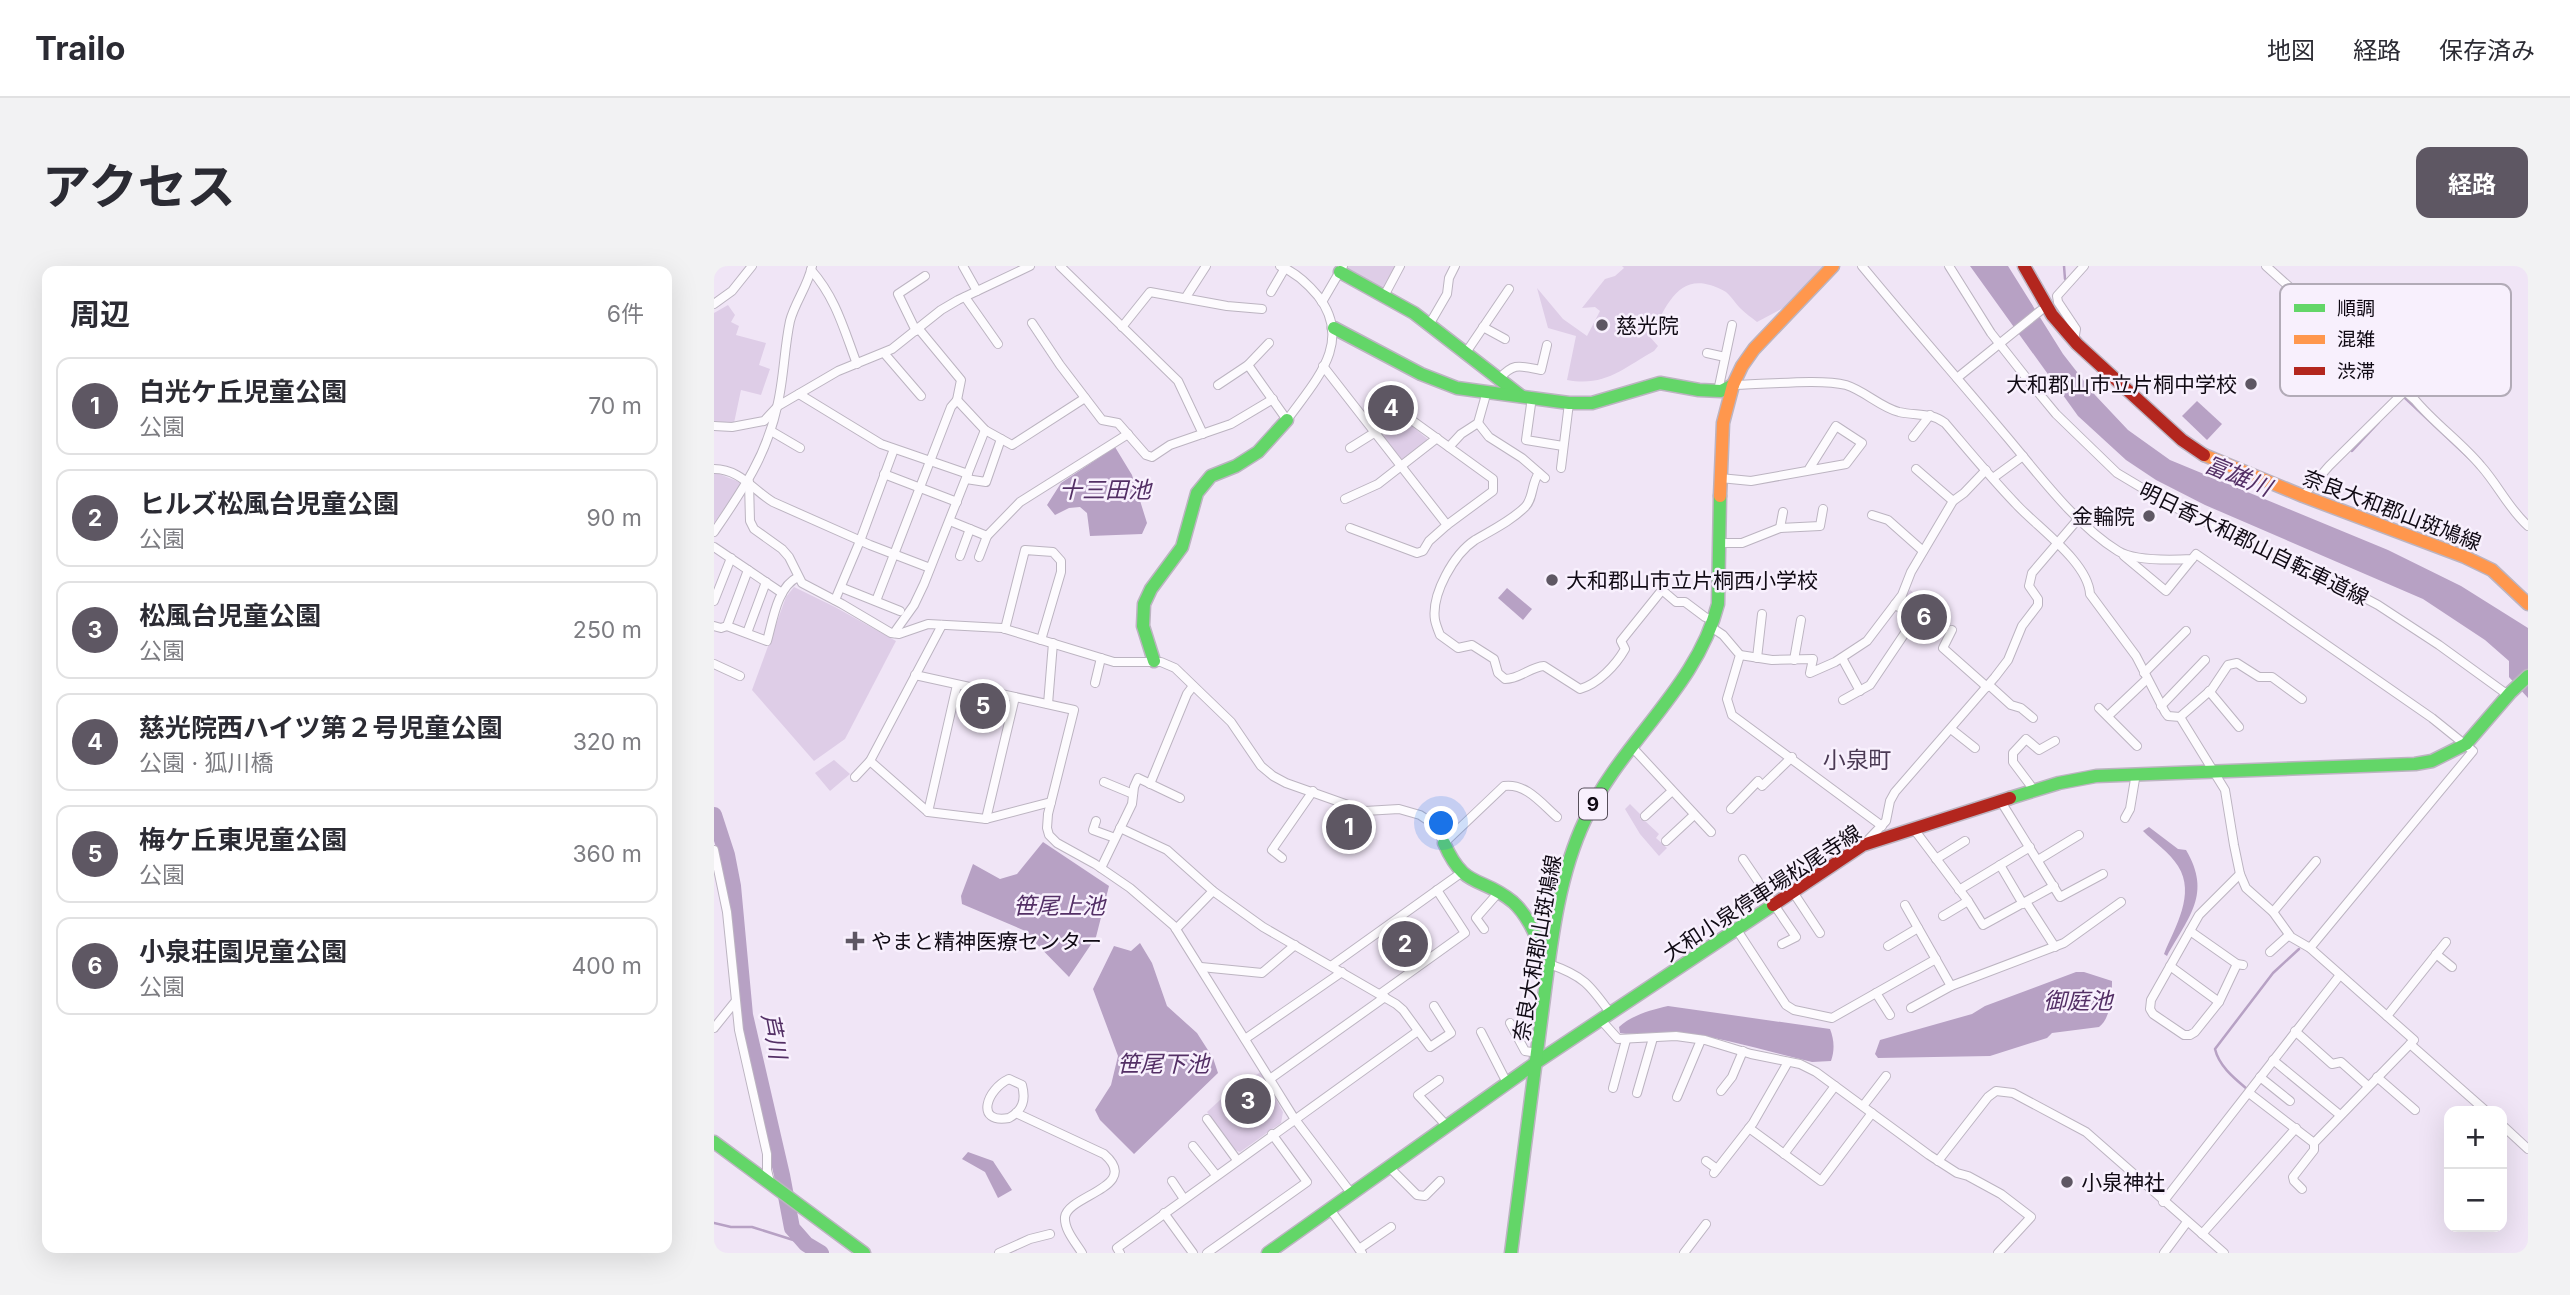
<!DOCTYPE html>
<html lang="ja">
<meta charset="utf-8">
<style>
:root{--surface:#fff;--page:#f2f2f3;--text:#2b2b33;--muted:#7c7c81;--line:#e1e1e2;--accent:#5e5763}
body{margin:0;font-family:Inter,"Noto Sans JP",sans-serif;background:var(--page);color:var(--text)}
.controls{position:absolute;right:21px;bottom:21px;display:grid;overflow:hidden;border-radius:14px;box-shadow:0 7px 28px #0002}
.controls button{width:63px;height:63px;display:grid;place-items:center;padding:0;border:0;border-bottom:2px solid var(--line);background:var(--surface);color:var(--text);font:35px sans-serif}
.you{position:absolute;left:728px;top:558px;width:24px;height:24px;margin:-18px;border:5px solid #fff;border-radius:50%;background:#1a73e8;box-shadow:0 0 0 10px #1a73e833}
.badge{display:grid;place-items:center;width:46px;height:46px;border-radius:50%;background:var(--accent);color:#fff;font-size:23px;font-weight:700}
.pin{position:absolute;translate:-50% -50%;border:4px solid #fff;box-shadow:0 2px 7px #0006}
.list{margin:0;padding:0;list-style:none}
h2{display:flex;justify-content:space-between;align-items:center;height:91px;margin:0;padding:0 28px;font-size:30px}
h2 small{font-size:23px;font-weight:400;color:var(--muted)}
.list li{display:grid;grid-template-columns:46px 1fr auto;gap:21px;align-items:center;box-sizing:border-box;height:98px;margin:0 14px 14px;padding:0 14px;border:2px solid var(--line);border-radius:14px}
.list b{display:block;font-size:26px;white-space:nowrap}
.list p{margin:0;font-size:23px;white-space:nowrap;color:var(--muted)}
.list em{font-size:23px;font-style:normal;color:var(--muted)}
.map{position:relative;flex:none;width:1814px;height:987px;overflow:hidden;border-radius:14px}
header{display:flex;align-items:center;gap:42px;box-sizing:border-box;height:98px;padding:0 35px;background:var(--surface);border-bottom:2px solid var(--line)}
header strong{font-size:33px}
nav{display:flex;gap:38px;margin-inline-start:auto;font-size:24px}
.intro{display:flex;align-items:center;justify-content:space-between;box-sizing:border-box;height:168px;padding:0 42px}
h1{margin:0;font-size:49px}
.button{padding:18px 32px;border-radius:14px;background:var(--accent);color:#fff;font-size:24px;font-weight:700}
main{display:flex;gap:42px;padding:0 42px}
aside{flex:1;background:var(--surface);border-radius:14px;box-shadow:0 7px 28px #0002}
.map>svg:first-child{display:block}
.green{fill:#decde7}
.water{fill:#b7a1c4}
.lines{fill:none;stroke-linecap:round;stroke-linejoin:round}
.stream{stroke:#b7a1c4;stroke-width:2.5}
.river{stroke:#b7a1c4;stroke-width:16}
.street-casing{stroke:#bcb4c1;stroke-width:10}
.fast-casing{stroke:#bcb4c1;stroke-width:15}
.slow-casing{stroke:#bcb4c1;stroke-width:15}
.jam-casing{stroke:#bcb4c1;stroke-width:15}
.street{stroke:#fdfbfe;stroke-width:8}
.fast{stroke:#63d668;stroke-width:12}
.slow{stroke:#ff974d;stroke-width:12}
.jam{stroke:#b3261e;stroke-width:12}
.poi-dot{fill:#5e5763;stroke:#f8f0fd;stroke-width:2.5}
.labels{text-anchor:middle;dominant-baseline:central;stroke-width:5;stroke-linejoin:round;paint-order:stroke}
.shield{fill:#f8f0fd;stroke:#564f5a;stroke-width:2}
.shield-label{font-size:19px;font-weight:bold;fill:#100a14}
.poi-label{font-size:21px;fill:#100a14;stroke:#f8f0fd;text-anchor:start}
.street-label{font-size:21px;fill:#100a14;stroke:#f8f0fd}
.water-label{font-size:23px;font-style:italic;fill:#532f65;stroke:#f8f0fd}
.neighbourhood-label{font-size:23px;fill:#4b3a54;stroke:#f8f0fd}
.key{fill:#f8f0fd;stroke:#b2abb7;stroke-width:2}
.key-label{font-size:19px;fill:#100a14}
</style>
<header>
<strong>Trailo</strong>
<nav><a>地図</a><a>経路</a><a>保存済み</a></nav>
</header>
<div class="intro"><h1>アクセス</h1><a class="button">経路</a></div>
<main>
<aside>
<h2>周辺<small>6件</small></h2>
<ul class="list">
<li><span class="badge">1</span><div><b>白光ケ丘児童公園</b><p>公園</p></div><em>70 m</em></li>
<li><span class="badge">2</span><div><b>ヒルズ松風台児童公園</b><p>公園</p></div><em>90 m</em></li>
<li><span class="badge">3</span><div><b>松風台児童公園</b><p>公園</p></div><em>250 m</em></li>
<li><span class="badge">4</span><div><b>慈光院西ハイツ第２号児童公園</b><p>公園 · 狐川橋</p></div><em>320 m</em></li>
<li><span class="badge">5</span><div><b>梅ケ丘東児童公園</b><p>公園</p></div><em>360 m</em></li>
<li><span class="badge">6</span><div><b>小泉荘園児童公園</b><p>公園</p></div><em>400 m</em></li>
</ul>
</aside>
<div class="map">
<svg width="1814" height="987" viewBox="0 0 1814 987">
<rect width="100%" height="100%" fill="#f0e5f6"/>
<g class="green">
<polygon points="632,0 683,0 671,21 666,24 634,6"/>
<path d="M908 0H1109L1071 41 1043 56C1038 52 1031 47 1026 42 1021 37 1018 31 1012 26 966 0 954 37 936 71L944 80 940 85C909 102 892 121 853 114L862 70 834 62 823 22 849 53 873 70 886 45 881 41 868 42 891 13 901 10 910 2Z"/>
<polygon points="14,39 21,49 17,56 25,60 22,69 52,77 45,99 56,103 47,129 27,124 20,157 0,156 0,47"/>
<polygon points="672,130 691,137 689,146 674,154 662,137"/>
<polygon points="685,156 693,156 716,175 690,197 669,171"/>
<polygon points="0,206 28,217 0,257"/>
<polygon points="80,321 121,341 182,375 131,473 100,495 38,424 72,331"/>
<polygon points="1196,324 1224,345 1217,357 1220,359 1212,377 1197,366 1202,358 1199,345 1192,339 1190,333"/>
<polygon points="252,423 292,433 295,438 291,454 242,443 246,426"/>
<polygon points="120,494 136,508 116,525 101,507"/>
<polygon points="916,538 928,550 926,553 931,555 945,568 942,572 953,582 945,590 926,568 911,543"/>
<polygon points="685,657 709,691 697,699 673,665"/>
<polygon points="547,806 569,846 567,857 526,886 521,884 493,846 517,824"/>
</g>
<g class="water">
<polygon points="1256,0 1294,0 1349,88 1381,129 1414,164 1456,194 1674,284 1747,320 1814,362 1814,432 1795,411 1795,395 1771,374 1709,333 1491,239 1442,214 1412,194 1364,150"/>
<polygon points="1483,135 1508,158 1493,174 1468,150"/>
<polygon points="401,181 418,209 433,257 428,268 376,270 373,247 366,241 355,242 341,249 333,239 347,217"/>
<polygon points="793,322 818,343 809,354 784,332"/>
<path d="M1435 561 1464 583 1472 584C1498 628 1475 650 1453 690L1450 688C1461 661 1482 628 1464 600 1456 587 1440 576 1429 565Z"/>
<polygon points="329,576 395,620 382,671 355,711 309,664 248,638 247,630 259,598 286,613 303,608"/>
<polygon points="426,677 438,697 453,740 483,767 499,792 504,807 420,888 386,854 381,844 397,819 404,790 379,723 400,680 417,685"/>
<path d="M1362 706H1370L1398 715C1398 729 1397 752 1385 761L1338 767 1333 772 1276 790 1164 792 1161 788 1166 774 1258 748 1271 740Z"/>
<path d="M954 740 1116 763C1120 773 1121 784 1117 795L1098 796C1054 786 1010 771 966 767 947 764 923 770 906 767L905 761C918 749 937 744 954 740Z"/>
<polygon points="254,886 279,895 298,924 284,932 271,906 248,893"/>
</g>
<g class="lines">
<g class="stream">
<polyline points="1350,0 1351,13"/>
<polyline points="1690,131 1756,193"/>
<polyline points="1638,185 1665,156"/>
<path d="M1533 823C1520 812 1505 800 1501 783L1559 707 1585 683"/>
<polyline points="0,957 17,961 38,961 92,978"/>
</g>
<polyline class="river" points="0,549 13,589 19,620 31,749 68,909 78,962 92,978 107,987"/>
<defs>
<g id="street">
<polyline points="249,0 263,25"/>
<polyline points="346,0 464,115 489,168"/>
<path d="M1148 0C1196 58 1245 114 1293 171 1325 209 1362 259 1404 285 1420 295 1459 294 1478 293L1482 288 1718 452 1759 485 1596 682"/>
<polyline points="1235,0 1277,67 1318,119 1342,148 1403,207 1460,241 1615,313 1664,339 1725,379 1794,429"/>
<path d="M1552 0 1701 134C1721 158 1747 176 1767 200 1784 219 1795 243 1814 260"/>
<path d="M97 4C122 32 130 64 143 98"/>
<polyline points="557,26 571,2"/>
<polyline points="670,30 686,0"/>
<polyline points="251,31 284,78"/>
<polyline points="472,31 492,0"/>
<polyline points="608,36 629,0"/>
<polyline points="0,38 18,25 38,0"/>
<polyline points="318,57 346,99 388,154 404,157 432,189 438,191 456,179 517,158 559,133"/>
<polyline points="715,59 733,28 735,12 741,0"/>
<polyline points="408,61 436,26 513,40 548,43"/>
<polyline points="769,61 791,73"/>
<polyline points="202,65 184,28 211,10"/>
<polyline points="1360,75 1362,63 1344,36 1343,30 1370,0"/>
<polyline points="170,87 207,130"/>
<polyline points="993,87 1011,91"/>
<polyline points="751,88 795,23"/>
<path d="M534 99 573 154C601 115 640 76 604 30 594 18 581 6 566 0"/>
<polyline points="609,100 733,259"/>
<polyline points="1243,112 1326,45"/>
<path d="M785 113C800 96 806 100 827 104L833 79"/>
<polyline points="504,119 534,99 555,77"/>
<path d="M1019 119C1049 119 1106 112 1132 119 1151 125 1166 141 1185 146 1202 150 1217 146 1231 157 1254 184 1277 212 1302 238 1323 261 1374 296 1376 328L1422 390 1451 446 1454 450 1466 451 1511 524 1520 579 1526 608 1532 622 1559 646 1577 671 1596 682 1700 774 1600 877V884L1579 911 1580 915 1588 923"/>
<polyline points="1004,125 1018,59"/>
<polyline points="85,128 167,178 254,208"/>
<polyline points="818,131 812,174 849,180"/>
<polyline points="243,134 271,164 298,179 371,132"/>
<polyline points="764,157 775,171 808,192 831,212"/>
<polyline points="0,160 18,161 50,155 64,140 124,105 178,83 227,44 244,34 316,0"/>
<polyline points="57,165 86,182"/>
<polyline points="1199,171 1216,149"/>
<polyline points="735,181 747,168 764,157 773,125"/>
<polyline points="847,202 855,137"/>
<path d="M0 203C26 203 39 224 59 236L156 279 216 302"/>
<polyline points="1202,203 1239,235"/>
<path d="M825 207C817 217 820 232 811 241 797 255 778 264 761 274 740 288 717 328 721 354 722 359 724 364 726 369L744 382 758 379 780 393 784 407 791 413C806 413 816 401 830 400L866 423C884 418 902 399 911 383L907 375 948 324 962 336H971L991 351 1000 354"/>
<polyline points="170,208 243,236"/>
<polyline points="1006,212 1037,215 1132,198 1148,177 1122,160 1095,203"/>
<polyline points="1279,212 1309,190"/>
<polyline points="252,213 272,216 287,173"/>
<path d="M35 216 36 255 40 263 68 283 75 291 88 317 128 338 177 367 185 368 214 358 288 362 400 396H447L461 402 517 456 547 500 559 510 572 517 651 545 685 543 706 549 718 557 730 577 790 520C812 517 827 537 843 551"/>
<polyline points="1589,230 1615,200 1691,125"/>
<polyline points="631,233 664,218 723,172"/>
<polyline points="1158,249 1174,254 1209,285"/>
<polyline points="236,255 273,270 306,236 414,168"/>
<polyline points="636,262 703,287 709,285 715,275 733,259 779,225 779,213 692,150 687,150 636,182"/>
<polyline points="1066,262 1069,246"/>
<path d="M0 266C28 225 52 191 63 141 70 113 70 83 76 55 81 36 94 20 98 0"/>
<polyline points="1004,277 1028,277 1066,262 1106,260 1109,243"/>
<polyline points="0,281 68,327"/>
<polyline points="246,290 256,263"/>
<polyline points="1410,290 1452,325 1478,293"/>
<polyline points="265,291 273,270"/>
<polyline points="131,323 186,345"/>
<polyline points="121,334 146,275 180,183"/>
<polyline points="0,335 17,292"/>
<polyline points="162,335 237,141 243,134 247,114 204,62"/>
<polyline points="228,359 156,495 214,546 272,553 337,536"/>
<polyline points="0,360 7,362 13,360 34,304"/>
<path d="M13 360 53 375C59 354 63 321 84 311"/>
<polyline points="997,361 1009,369 1026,389 1013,433 1018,449 1168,560"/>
<polyline points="291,363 311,284 339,286 347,295 347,306 327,374"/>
<polyline points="1238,364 1229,382 1273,421"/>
<polyline points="33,367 52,316"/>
<polyline points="180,367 200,339 210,318 271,164"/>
<polyline points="1026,389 1058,394 1099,393 1096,407 1121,396 1153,375 1188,329 1197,306 1239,235 1250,227 1272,204"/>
<polyline points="1043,392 1048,348"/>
<polyline points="1128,392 1146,425"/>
<polyline points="1080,394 1087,354"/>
<polyline points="0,398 26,410"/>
<polyline points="1430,407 1472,365"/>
<polyline points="201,409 360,444 334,548 333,562 335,569 343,577 381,598 416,622 460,660 580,852 637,927"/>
<polyline points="381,417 387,392"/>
<polyline points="1275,419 1297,439 1307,442 1319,452"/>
<polyline points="1495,425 1525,461"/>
<polyline points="1129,434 1156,419 1197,358 1195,349 1181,338"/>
<polyline points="334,438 339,377"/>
<polyline points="1447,440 1491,394"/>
<polyline points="1385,442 1423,480"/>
<polyline points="1394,450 1433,413"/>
<polyline points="1466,451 1498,423 1514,399 1523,397 1545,411 1558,411 1588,433"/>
<polyline points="1237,463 1261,482"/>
<polyline points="917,480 997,566"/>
<polyline points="141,511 156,495"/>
<polyline points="390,516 419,528"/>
<polyline points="436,518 473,428 479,420"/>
<polyline points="1320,524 1299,496 1299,487 1312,473 1325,484 1341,475"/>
<polyline points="1286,534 1346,631 1389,608"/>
<polyline points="1017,543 1044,515 1048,520 1078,491"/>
<polyline points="214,546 243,419"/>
<polyline points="931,550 958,525"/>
<polyline points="1411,552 1416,543 1422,507"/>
<polyline points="272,553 301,431"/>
<polyline points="382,555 379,564 401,572"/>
<polyline points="406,562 453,584 499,625 549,661 682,738 689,744 716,781 737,767 720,740"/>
<polyline points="1199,562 1254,635 1269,659 1340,620"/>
<polyline points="952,575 980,549"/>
<polyline points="1151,577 1172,555 1176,535 1181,526 1281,411 1294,394 1308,360 1324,339 1324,333 1315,320 1318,307 1365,252"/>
<polyline points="0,584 13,646 25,764 53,888 53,904 56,916"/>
<polyline points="568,592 558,584 599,525"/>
<polyline points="1029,593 1082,671 1068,678"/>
<polyline points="1222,593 1251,575"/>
<polyline points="1324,594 1365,569"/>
<polyline points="1286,599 1309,638"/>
<polyline points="387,602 418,538 420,521 424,512 466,532"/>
<polyline points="1245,624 1316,581"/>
<polyline points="1079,626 1106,667"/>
<polyline points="1312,636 1341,681"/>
<polyline points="1191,639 1237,720"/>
<polyline points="1559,646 1602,595"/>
<polyline points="1229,650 1254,635"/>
<polyline points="462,663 499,625"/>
<polyline points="770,663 762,652 784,627"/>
<polyline points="1023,664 1072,739 1080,744 1118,752 1222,693"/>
<polyline points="1476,665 1523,698 1529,699"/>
<polyline points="1174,680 1204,662"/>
<polyline points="1556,686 1575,669"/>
<polyline points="1722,688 1738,701"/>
<path d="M835 698C870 710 876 719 897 748"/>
<polyline points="1523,698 1505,736 1481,766 1476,769 1470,769 1439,748 1436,743 1437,734 1485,649 1526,608"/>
<polyline points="617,700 747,607"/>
<polyline points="1456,700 1505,736"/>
<polyline points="487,701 548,707 581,679"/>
<polyline points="1162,727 1176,749"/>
<polyline points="666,728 751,667 723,624"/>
<polyline points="1197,742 1237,720 1350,677 1407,636"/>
<polyline points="1673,750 1732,676"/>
<polyline points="887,754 904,773 962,770 991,774 1037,788 1086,798 1102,806 1215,889 1243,907 1254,910 1287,928 1317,951 1284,987"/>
<polyline points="796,757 811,785 824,787"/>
<polyline points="0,762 21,736"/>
<polyline points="1581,765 1618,798 1627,796 1654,820"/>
<polyline points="767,766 793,817"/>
<polyline points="531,773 628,706"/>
<polyline points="1696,778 1772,845"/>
<polyline points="1559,794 1626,849"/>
<polyline points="1546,811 1576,835"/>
<polyline points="1663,811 1701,844"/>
<path d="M295 813 308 819C312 834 309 844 295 852 260 858 273 823 295 813Z"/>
<polyline points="556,813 671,731"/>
<polyline points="725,814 704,829 732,859"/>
<polyline points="899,822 912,774"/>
<polyline points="1007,825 1018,811 1029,785"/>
<polyline points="923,827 939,772"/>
<polyline points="1535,827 1600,877"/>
<polyline points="963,831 987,774"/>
<polyline points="1149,840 1172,810"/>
<path d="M302 847 390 888C428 921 354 929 351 951 350 964 362 977 368 987"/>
<polyline points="493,853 523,894"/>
<polyline points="1788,859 1814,883"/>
<polyline points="1035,862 1107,915 1158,847"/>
<polyline points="479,880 502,909"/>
<polyline points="1070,888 1121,820"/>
<polyline points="992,895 1003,903"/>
<polyline points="1224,895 1274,831 1282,825 1299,827 1372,866 1510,987"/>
<polyline points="674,900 703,929 711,930 726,915"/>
<polyline points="1000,907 1039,857 1074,796"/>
<polyline points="458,915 470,933"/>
<polyline points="1449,936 1626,709"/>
<polyline points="615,942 648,987"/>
<polyline points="450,947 479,987"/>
<polyline points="1488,968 1582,862"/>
<polyline points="645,983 677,961"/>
<polyline points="285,987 316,973 336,968"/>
<polyline points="406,987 403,982 704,765"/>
<polyline points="493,987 593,916 558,868"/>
<polyline points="970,987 992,958"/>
<polyline points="1450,987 1473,956"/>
</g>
<g id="fast">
<polyline points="626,6 700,47 807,130"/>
<polyline points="620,62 707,108 743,122 855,137 878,137 946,117 985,124 1007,125 1019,119"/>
<polyline points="440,395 429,360 430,338 437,323 468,281 483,227 497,210 522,200 544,186 573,154"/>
<polyline points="1296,532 1345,517 1382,510 1701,498 1718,495 1752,478 1796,427 1814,410"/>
<path d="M730 577C751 625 767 609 799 636 816 651 825 678 835 698"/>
<polyline points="0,876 150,987"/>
<polyline points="554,987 823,796 1059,639"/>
<path d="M797 987C807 910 817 833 827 755 836 688 842 615 871 554 906 477 983 422 1004 338L1006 230"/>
</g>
<g id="slow">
<polyline points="1490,189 1589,230 1751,291 1778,304 1814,338"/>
<polyline points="1006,230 1009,157 1019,119 1028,100 1040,83 1119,0"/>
</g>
<g id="jam">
<polyline points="1310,0 1338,49 1363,78 1468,174 1490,189"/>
<polyline points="1059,639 1149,579 1296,532"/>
</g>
</defs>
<use href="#street" class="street-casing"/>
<use href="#fast" class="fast-casing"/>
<use href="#slow" class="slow-casing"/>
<use href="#jam" class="jam-casing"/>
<use href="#street" class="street"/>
<use href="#fast" class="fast"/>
<use href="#slow" class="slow"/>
<use href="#jam" class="jam"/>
</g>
<g class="poi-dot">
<circle cx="888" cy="59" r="7"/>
<circle cx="1537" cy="118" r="7"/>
<circle cx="1435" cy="250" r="7"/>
<circle cx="838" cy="314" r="7"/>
<path d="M137.5 664.5h7v7h7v7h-7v7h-7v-7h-7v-7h7z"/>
<circle cx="1353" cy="916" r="7"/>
</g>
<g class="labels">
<rect class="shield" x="865" y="522.5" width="28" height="31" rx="5"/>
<g class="shield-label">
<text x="879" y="538">9</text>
</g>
<g class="poi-label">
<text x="902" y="59">慈光院</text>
<text x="1523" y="118" text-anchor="end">大和郡山市立片桐中学校</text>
<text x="1421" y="250" text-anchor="end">金輪院</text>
<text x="852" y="314">大和郡山市立片桐西小学校</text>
<text x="157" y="675">やまと精神医療センター</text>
<text x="1367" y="916">小泉神社</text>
</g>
<g class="street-label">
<text transform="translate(1678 244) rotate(21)">奈良大和郡山斑鳩線</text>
<text transform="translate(1540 278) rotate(26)">明日香大和郡山自転車道線</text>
<text transform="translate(1048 627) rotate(-33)">大和小泉停車場松尾寺線</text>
<text transform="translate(823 682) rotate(-80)">奈良大和郡山斑鳩線</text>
</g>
<g class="water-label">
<text transform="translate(1524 210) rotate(22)">富雄川</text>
<text x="391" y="224">十三田池</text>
<text x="345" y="640">笹尾上池</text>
<text x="1364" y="735">御庭池</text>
<text transform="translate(60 770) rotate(79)">芦川</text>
<text x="449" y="798">笹尾下池</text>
</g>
<g class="neighbourhood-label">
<text x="1143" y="494">小泉町</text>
</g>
</g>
<rect x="1566" y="18" width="231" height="112" rx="10" class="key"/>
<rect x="1580" y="38" width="31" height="8" fill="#63d668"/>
<rect x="1580" y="69" width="31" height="9" fill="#ff974d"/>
<rect x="1580" y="101" width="31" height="8" fill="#b3261e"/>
<g class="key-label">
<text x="1623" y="49">順調</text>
<text x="1623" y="80">混雑</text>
<text x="1623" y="112">渋滞</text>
</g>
</svg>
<div class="controls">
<button>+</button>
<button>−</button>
</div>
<div class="you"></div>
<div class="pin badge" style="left:635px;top:561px">1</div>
<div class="pin badge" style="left:691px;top:678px">2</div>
<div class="pin badge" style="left:534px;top:835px">3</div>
<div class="pin badge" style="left:677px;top:142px">4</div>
<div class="pin badge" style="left:269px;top:440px">5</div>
<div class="pin badge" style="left:1210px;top:351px">6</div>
</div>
</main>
